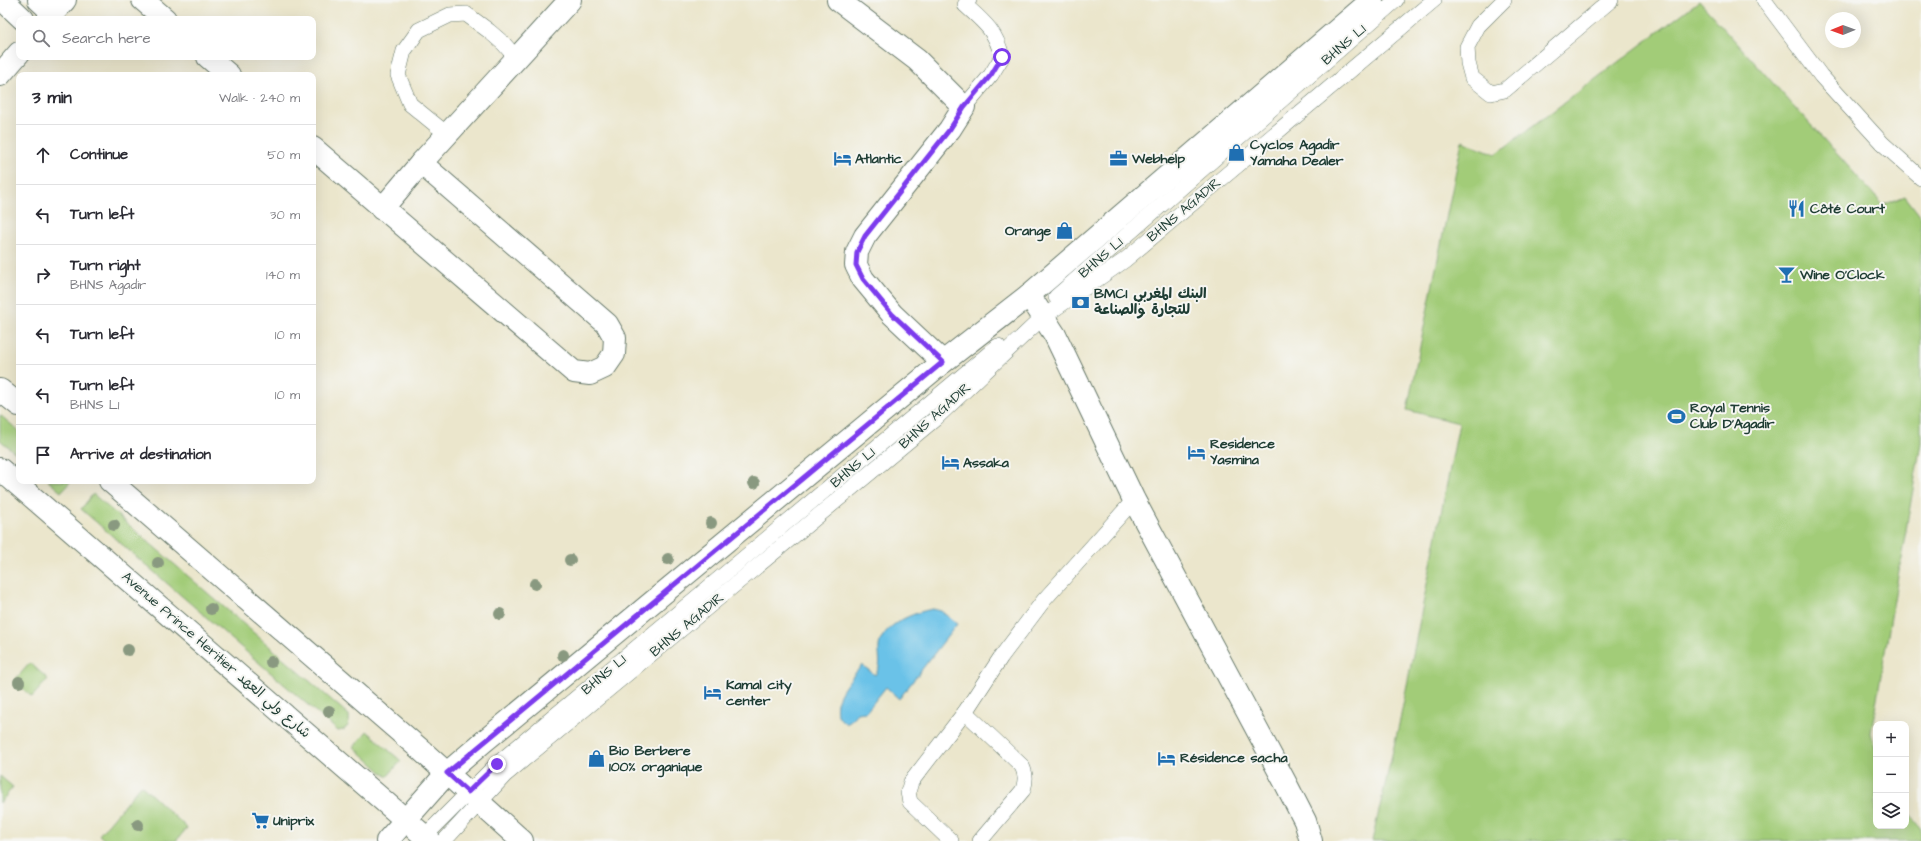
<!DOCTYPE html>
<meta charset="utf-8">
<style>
:root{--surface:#fff;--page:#f2f2f3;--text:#2b2b33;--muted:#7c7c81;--line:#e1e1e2}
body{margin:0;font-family:"Architects Daughter","Playpen Sans Arabic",sans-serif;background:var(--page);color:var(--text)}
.controls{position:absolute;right:12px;bottom:12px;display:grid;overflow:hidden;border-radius:8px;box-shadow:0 4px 16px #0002}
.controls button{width:36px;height:36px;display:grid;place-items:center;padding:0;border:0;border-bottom:1px solid var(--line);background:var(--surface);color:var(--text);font:20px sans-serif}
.compass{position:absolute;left:1825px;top:12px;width:36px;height:36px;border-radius:50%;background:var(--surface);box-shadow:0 4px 16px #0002;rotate:269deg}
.stop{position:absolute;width:12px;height:12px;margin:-9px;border:3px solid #7c3aed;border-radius:50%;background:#fff}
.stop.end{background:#7c3aed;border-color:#fff;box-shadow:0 1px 4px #0008}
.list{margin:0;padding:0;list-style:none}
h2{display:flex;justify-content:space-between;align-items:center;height:52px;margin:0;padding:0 16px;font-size:17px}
h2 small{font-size:13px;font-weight:400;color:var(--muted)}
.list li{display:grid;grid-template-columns:26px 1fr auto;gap:12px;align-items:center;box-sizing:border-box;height:60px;padding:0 16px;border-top:1px solid var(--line)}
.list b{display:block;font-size:15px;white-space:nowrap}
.list p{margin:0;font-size:13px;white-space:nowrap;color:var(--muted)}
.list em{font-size:13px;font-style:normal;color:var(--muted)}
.icon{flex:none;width:22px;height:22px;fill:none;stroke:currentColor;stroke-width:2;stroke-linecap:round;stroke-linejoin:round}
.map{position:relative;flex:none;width:1921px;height:841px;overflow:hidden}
.search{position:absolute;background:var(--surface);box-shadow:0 4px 16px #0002;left:16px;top:16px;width:300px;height:44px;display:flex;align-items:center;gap:10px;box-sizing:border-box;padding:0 14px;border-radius:8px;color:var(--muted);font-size:15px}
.panel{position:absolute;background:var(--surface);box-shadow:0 4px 16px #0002;left:16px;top:72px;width:300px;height:412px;border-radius:8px}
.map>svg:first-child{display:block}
.green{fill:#a2cc78;stroke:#608456}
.water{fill:#6bc2e8;stroke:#45808e}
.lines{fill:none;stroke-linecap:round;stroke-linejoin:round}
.lane-casing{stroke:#667869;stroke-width:16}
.street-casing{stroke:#667869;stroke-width:24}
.secondary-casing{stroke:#667869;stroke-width:24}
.lane{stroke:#fff;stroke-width:15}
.street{stroke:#fff;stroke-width:22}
.secondary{stroke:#fff;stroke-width:22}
.tree{fill:#899980}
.route{stroke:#7c3aed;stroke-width:5}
.labels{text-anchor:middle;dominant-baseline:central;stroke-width:4;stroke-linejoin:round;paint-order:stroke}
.street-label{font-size:14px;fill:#1f3d34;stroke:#f6f6f2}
.poi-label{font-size:14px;font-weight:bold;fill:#1f3d34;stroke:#f6f6f2;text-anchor:start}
</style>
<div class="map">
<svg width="1921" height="841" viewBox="0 0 1921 841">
<rect width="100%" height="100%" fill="#f6f6f2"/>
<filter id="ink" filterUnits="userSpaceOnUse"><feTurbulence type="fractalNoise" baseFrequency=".025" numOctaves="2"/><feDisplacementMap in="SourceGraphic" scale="8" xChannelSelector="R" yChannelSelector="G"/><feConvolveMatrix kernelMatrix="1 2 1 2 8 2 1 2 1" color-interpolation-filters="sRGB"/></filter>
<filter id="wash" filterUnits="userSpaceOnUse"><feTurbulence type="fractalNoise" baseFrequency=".012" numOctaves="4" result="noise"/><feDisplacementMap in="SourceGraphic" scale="16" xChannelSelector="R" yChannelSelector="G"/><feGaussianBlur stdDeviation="0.9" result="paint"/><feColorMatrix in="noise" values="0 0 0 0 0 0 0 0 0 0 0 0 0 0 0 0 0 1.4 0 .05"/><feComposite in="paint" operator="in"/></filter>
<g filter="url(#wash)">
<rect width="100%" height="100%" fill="#ebe6cc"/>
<g class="green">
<polygon points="1699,1 1883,205 1905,196 1921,217 1921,443 1871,733 1876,751 1876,826 1906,826 1906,810 1921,829 1921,841 1372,841 1400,720 1459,423 1407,410 1462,141 1496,154"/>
<polygon points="0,415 19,431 19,456 0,440"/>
<polygon points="48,481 71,481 61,492"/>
<path d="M93 494 349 715C350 724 348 730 338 731L81 509Z"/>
<polygon points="30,663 48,679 32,697 14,681"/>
<polygon points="367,731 401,761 387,777 354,747"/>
<polygon points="0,776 13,787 0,803"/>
<polygon points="141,785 187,828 176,841 106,841 99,835"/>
</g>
<path class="water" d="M933 609 941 611 957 624 899 699 886 687 866 712 857 713 847 724C821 709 850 680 862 665L875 675C883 663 878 659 879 646 882 625 914 612 933 609Z"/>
</g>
<g filter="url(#ink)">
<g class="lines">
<defs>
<g id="lane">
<polyline points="1504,0 1478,26 1467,47 1468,63 1472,78 1491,93 1505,90 1611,0"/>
<polyline points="1764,0 1821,76 1882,143 1921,178"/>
<path d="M964 107 991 75 1002 57C996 31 984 22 965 5L969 0"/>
<polyline points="448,135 410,104 398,75 404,51 419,30 450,15 466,14 489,31 504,44 517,59"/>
<polyline points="1056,297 1396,0"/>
<path d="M965 712 1022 766C1026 775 1026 780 1023 790L980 841"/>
<polyline points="420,841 497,764 998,346"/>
<polyline points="444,841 505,775 935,419 1043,317 1125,260 1434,0"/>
<polyline points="951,841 910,802 908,792 911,782 965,712 1001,657 1044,600 1134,500"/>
</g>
<g id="street">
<polyline points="39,0 53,13"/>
<polyline points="143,0 165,19"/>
<polyline points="838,0 917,60 964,107 950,129 865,236 857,252 856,265 863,279 892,314 943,362"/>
<polyline points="7,4 23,19"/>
<polyline points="208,57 229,75"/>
<polyline points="313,148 574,372 590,374 605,367 614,354 615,338 607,324 421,163"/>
<polyline points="382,209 421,163 570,0"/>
<polyline points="1029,295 1055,335 1134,500 1285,782 1305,821 1311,841"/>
<polyline points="0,390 19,405"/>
<polyline points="0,469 430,841"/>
<polyline points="110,481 421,750 522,841"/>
</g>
<g id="secondary">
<polyline points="48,19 65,0"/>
<polyline points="0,75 19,53"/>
<polyline points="387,841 447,773 482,743 943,362 1029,295 1372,0"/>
</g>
</defs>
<use href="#lane" class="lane-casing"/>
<use href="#street" class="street-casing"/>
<use href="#secondary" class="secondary-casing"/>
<use href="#lane" class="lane"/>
<use href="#street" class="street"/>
<use href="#secondary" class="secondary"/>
</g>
<g class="tree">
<circle cx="754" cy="483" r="6"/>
<circle cx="711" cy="523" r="6"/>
<circle cx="114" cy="525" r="6"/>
<circle cx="668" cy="559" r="6"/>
<circle cx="570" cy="560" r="6"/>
<circle cx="158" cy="563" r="6"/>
<circle cx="535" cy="584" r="6"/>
<circle cx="211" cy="609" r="6"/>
<circle cx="500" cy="614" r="6"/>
<circle cx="128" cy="650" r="6"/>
<circle cx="563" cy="655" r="6"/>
<circle cx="271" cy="662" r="6"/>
<circle cx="19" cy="682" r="6"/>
<circle cx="329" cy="711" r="6"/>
<circle cx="138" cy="825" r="6"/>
</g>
</g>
<g class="lines" filter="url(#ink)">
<polyline class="route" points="497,764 468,792 447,773 943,362 892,314 863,279 856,265 857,252 865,236 950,129 964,107 991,75 1002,57"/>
</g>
<defs>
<symbol id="shop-bare" viewBox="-9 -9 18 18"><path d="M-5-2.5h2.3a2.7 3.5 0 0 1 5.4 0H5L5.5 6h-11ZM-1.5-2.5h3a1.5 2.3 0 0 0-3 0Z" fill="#1f6fb2" stroke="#f6f6f2" stroke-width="2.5" paint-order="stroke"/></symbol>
<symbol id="hotel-bare" viewBox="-9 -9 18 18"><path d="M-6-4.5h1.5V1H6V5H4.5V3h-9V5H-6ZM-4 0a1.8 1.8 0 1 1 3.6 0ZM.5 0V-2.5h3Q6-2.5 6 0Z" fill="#1f6fb2" stroke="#f6f6f2" stroke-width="2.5" paint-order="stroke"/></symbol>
<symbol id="office-bare" viewBox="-9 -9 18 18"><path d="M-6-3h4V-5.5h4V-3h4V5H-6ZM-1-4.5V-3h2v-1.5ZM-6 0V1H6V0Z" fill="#1f6fb2" stroke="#f6f6f2" stroke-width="2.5" paint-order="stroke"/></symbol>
<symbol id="restaurant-bare" viewBox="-9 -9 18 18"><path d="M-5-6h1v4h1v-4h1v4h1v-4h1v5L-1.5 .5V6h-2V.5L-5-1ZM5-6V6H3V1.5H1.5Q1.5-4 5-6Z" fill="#1f6fb2" stroke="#f6f6f2" stroke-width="2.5" paint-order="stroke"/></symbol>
<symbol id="bar-bare" viewBox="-9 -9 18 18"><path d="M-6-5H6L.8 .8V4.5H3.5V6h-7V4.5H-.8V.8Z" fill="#1f6fb2" stroke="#f6f6f2" stroke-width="2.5" paint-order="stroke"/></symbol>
<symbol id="bank-bare" viewBox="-9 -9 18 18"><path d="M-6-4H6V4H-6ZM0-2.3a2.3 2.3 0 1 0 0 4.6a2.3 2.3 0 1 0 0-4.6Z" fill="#1f6fb2" stroke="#f6f6f2" stroke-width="2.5" paint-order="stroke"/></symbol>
<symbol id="stadium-bare" viewBox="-9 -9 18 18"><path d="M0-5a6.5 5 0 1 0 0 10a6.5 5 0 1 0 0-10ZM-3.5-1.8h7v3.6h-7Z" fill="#1f6fb2" stroke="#f6f6f2" stroke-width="2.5" paint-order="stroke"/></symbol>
<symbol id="supermarket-bare" viewBox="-9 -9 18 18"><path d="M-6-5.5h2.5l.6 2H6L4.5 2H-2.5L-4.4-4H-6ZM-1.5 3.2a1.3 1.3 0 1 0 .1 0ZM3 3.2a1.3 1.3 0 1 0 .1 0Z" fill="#1f6fb2" stroke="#f6f6f2" stroke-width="2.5" paint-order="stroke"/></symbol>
</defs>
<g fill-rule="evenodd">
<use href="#shop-bare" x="1224" y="140" width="25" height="25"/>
<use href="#hotel-bare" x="830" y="146" width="25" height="25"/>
<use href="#office-bare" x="1106" y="146" width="25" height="25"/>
<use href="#restaurant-bare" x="1784" y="196" width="25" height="25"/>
<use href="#shop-bare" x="1052" y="218" width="25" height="25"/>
<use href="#bar-bare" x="1774" y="262" width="25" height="25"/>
<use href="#bank-bare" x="1068" y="290" width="25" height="25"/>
<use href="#stadium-bare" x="1664" y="404" width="25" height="25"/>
<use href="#hotel-bare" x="1184" y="440" width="25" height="25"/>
<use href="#hotel-bare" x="938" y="450" width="25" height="25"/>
<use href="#hotel-bare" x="700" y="680" width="25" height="25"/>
<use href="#hotel-bare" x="1154" y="746" width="25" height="25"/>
<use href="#shop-bare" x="584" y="746" width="25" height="25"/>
<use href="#supermarket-bare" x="248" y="808" width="25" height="25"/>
</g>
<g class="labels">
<g class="street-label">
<text transform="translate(1344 45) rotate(-41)">BHNS L1</text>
<text transform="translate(1184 210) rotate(-40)">BHNS AGADIR</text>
<text transform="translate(1101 258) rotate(-41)">BHNS L1</text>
<text transform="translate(935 416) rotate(-42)">BHNS AGADIR</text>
<text transform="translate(853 468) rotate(-40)">BHNS L1</text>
<text transform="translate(687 625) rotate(-40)">BHNS AGADIR</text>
<text transform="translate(216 655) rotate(41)">Avenue Prince Heritier شارع ولي العهد</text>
<text transform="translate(604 675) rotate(-40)">BHNS L1</text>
</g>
<g class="poi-label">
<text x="1250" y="145">Cyclos Agadir<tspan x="1250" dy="16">Yamaha Dealer</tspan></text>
<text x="855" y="159">Atlantic</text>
<text x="1132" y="159">Webhelp</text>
<text x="1810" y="209">Côté Court</text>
<text x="1051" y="231" text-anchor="end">Orange</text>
<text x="1800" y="275">Wine O'Clock</text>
<text x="1094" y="294">BMCI البنك المغربي<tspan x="1094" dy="16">للتجارة والصناعة</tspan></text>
<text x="1690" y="408">Royal Tennis<tspan x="1690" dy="16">Club D'Agadir</tspan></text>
<text x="1210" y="444">Residence<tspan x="1210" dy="16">Yasmina</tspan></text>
<text x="963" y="463">Assaka</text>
<text x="726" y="685">Kamal city<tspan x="726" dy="16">center</tspan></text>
<text x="609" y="751">Bio Berbere<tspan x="609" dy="16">100% organique</tspan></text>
<text x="1180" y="758">Résidence sacha</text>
<text x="273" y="821">Uniprix</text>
</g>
</g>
</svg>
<div class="controls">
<button>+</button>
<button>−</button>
<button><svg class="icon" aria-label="layers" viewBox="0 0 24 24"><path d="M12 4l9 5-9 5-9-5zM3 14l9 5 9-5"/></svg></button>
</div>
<svg class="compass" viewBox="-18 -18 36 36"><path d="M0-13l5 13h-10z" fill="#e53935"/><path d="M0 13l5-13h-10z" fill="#7c7c81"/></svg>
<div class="stop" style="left:1002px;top:57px"></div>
<div class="stop end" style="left:497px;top:764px"></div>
<div class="search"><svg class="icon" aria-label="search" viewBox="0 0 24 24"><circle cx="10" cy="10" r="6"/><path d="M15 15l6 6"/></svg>Search here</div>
<section class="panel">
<h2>3 min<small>Walk · 240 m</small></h2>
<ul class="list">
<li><svg class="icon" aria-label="ahead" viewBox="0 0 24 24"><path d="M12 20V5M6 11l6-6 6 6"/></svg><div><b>Continue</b></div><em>50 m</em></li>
<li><svg class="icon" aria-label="left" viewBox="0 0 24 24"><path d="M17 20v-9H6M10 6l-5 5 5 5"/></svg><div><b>Turn left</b></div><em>30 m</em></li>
<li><svg class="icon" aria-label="right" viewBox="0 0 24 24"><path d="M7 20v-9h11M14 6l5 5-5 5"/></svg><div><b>Turn right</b><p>BHNS Agadir</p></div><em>140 m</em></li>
<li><svg class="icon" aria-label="left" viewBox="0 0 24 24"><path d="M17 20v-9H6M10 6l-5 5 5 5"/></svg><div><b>Turn left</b></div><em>10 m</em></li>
<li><svg class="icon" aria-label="left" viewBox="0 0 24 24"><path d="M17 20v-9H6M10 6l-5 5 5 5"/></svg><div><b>Turn left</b><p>BHNS L1</p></div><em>10 m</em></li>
<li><svg class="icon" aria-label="arrive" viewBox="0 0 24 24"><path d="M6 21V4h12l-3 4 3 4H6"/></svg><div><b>Arrive at destination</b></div></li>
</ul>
</section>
</div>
